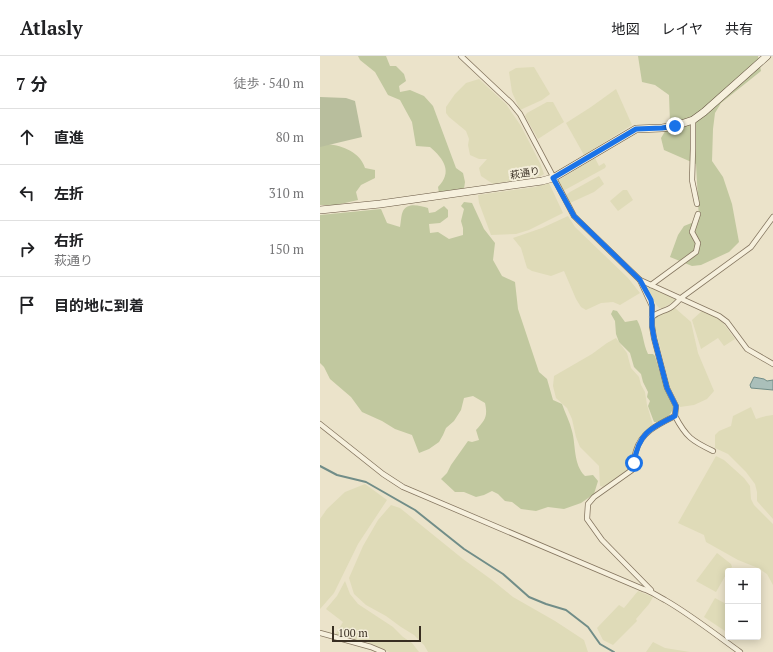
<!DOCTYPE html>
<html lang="ja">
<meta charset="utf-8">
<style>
:root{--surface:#fff;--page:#f2f2f2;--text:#202124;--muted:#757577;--line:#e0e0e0}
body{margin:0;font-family:"PT Serif","Noto Sans JP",serif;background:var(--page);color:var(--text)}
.controls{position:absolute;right:12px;bottom:12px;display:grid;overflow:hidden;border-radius:4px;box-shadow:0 2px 10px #0003}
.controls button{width:36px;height:36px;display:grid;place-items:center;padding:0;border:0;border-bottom:1px solid var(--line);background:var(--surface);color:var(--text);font:20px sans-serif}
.scale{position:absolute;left:12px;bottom:10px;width:89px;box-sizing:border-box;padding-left:4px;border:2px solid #382e22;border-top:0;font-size:11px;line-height:14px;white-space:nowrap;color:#382e22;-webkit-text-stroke:3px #f3edd9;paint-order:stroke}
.stop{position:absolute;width:12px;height:12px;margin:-9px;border:3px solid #1a73e8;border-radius:50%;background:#fff}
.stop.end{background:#1a73e8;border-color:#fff;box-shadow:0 1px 4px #0008}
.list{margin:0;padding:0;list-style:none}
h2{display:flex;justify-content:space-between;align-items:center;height:52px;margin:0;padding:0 16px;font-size:17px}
h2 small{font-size:13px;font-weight:400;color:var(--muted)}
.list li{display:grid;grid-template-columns:26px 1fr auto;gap:12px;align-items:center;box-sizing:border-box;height:56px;padding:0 16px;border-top:1px solid var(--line)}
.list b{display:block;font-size:15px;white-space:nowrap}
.list p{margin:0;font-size:13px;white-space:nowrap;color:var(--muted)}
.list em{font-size:13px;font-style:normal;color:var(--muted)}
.icon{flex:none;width:22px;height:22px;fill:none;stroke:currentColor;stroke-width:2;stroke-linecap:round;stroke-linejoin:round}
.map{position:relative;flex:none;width:453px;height:596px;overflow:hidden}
header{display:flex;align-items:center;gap:24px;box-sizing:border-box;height:56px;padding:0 20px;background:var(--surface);border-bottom:1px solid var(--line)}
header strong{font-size:19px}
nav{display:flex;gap:22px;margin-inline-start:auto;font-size:14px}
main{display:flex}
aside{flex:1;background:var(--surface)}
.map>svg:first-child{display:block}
.farmland{fill:#dfdbb8}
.green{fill:#c1c89f}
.cemetery{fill:#b8be9d}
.water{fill:#aabfba;stroke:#718d88}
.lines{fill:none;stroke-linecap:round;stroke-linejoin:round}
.stream{stroke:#718d88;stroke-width:2}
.street-casing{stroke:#857660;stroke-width:6}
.secondary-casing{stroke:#675743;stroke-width:8}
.street{stroke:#f6f0dd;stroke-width:4.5}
.secondary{stroke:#f6f0dd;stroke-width:7}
.route{stroke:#1a73e8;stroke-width:5}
.labels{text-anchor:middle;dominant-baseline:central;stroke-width:4;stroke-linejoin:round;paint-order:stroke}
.street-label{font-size:10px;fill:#382e22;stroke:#f3edd9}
</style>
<header>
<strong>Atlasly</strong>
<nav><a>地図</a><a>レイヤ</a><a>共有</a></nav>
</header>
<main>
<aside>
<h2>7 分<small>徒歩 · 540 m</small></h2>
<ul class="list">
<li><svg class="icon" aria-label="ahead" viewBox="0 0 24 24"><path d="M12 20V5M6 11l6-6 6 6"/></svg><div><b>直進</b></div><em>80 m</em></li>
<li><svg class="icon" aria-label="left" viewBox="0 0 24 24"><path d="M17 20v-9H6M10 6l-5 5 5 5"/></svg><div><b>左折</b></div><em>310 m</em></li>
<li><svg class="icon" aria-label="right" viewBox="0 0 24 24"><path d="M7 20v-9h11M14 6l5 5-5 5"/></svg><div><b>右折</b><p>萩通り</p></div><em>150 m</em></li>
<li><svg class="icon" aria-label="arrive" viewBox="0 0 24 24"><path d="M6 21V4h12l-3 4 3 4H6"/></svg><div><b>目的地に到着</b></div></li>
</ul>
</aside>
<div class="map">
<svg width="453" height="596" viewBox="0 0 453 596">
<rect width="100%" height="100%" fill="#ebe3ca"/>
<g class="farmland">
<polygon points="214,11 230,38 222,44 200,54 192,36 189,16 196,12"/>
<polygon points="159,23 186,48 201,70 220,107 224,118 221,120 173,128 161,120 159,112 167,103 159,103 150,99 148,89 149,83 146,75 129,61 126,57 126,51 135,38 146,27"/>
<polygon points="296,33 312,69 264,99 246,67 271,51"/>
<polygon points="227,46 233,46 244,66 218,83 205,60 207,57"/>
<polygon points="275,102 279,110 284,107 286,110 285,112 243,135 239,127 239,124"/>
<polygon points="279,120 284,128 274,136 250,147 246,139 250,136"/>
<polygon points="229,127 243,157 209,174 196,178 171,179 159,147 158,139 215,131"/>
<polygon points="303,134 307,134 313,144 298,155 290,145"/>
<polygon points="248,160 255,171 308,222 320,237 300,249 293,246 281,247 266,254 261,251 256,243 244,215 231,220 212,215 207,212 201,192 193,182 222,172"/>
<polygon points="329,231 355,243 355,245 343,252 339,252 332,243 327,232"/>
<polygon points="355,252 371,266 378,297 394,335 387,343 374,349 360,351 350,331 335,271 335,262 339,258"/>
<polygon points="383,254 394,260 403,267 415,283 404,290 398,282 381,293 372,264"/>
<polygon points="296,282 307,297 311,312 319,321 321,329 325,336 327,349 333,369 323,377 316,386 310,411 306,416 284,431 280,430 279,410 260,391 256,381 252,363 247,352 236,342 233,330 234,320 272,298 287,287"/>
<polygon points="431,351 436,363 446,360 453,359 453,463 437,445 437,436 435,428 426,416 408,398 395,392 395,379 399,375 411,370 413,360"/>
<polygon points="396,400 404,404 424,422 430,430 431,443 434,449 453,468 453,529 447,518 438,512 418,504 386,486 384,479 358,467"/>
<polygon points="45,428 67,444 38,488 14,537 0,553 0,463 7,453 25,436"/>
<polygon points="71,449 80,452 143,503 172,524 193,541 235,565 264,584 268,596 108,596 104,589 94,579 81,571 66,560 46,549 34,538 29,522 43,490 58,464"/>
<polygon points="397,497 411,508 412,511 408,515 396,536 376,525"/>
<polygon points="25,525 30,538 38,548 73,571 83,581 92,587 99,596 69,596 45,585 15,579 23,566 6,553 17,540"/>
<polygon points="318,535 333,541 329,548 316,563 317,565 293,589 283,584 277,572 299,549 304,552"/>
<polygon points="395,542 408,549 408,577 384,561"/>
<polygon points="333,586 345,592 370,596 326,596"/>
</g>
<g class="green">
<path d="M38 0H66L70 10H76L84 18 86 25 79 30 80 36 90 34 104 40 113 50 136 112 143 117 145 126 144 133 119 137 118 131C133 116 124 103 110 91L96 90 92 66 80 44 68 39 55 16 40 4Z"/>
<polygon points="318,0 438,0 441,15 401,47 395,57 393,73 392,105 403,121 412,148 419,186 409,196 381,209 372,210 350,201 358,179 364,170 379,164 376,108 344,94 341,82 350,67 349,39 335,29 322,26"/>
<path d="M8 88C23 90 40 96 45 112L55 114V122L41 129 36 136 38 144 16 149H0V89Z"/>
<path d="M144 146 152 147 164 173 175 187 173 204 182 220 195 226 198 253 219 316 227 323 233 344 242 348C245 357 250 366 252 375 256 389 253 408 265 420L273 419 278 425 274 438 261 447 244 453 228 451 216 455 201 453 192 446 185 445 178 438 172 435 164 439 156 441 144 436H135L121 423 127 417 131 409 148 385 152 386 159 384 156 374C165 364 168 361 165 347L153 340 144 342 141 354 134 365 126 372 123 379 119 386 109 393 99 397 92 379 75 373 62 365 42 356 31 341 10 323 4 311 0 307V159L61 153 67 167 80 171C81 166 81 159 83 155 88 146 100 150 108 152L109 157 115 156 124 150 128 154V161L120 167 109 168 110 177 118 176 129 183 143 179V172L141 165 144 153 141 150Z"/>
<path d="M293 254 297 255 305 266 317 264C323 274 323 288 328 298H333L335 300 340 317 353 350C353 359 343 366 334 366L328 350 330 345 327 341 328 336 323 326 321 318 314 311 310 297 299 286 296 278 295 265 291 258Z"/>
</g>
<polygon class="cemetery" points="0,41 26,42 35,45 42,81 0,91"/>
<polygon class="water" points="434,321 444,323 447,325 453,324 453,334 431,332 430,329"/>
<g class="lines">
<polyline class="stream" points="0,410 17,419 46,426 95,454 144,493 183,518 209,541 226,548 246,554 268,571 280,588 294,596"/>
<defs>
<g id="street">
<polyline points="141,0 191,47 200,58 254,160 259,165 320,224 399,260 407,266 427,293 453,308"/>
<polyline points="373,64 373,93 372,124 377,148"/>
<path d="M320 224 332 250V270L334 282 347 332 356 350 355 360C339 368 321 376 316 395 314 401 314 408 312 414L274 441 268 448 267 463 282 484 331 534"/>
<polyline points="331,229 376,196 378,187 372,176 378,158"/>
<path d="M332 261C338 256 341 256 348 253 353 251 357 246 361 242L431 191 453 161"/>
<path d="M355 360C366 381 372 385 393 395"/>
<path d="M0 368 63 418 83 431 323 533C331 535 337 540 345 544 371 559 395 578 420 596"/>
<polyline points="0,577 51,591 63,596"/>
</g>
<polyline id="secondary" points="0,154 60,148 222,125 233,122 316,73 342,72 355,70 373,64 384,56 447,0"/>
</defs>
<use href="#street" class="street-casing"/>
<use href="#secondary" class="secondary-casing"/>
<use href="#street" class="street"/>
<use href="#secondary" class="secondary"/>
</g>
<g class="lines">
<path class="route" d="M314 407C318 378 330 372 355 360L356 350 347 332 334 282 332 270V250L331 244 320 224 254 160 233 122 316 73 342 72 355 70"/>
</g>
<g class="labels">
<g class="street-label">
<text transform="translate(205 117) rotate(-10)">萩通り</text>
</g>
</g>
</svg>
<div class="controls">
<button>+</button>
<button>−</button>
</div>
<div class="scale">100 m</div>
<div class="stop" style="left:314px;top:407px"></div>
<div class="stop end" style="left:355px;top:70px"></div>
</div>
</main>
